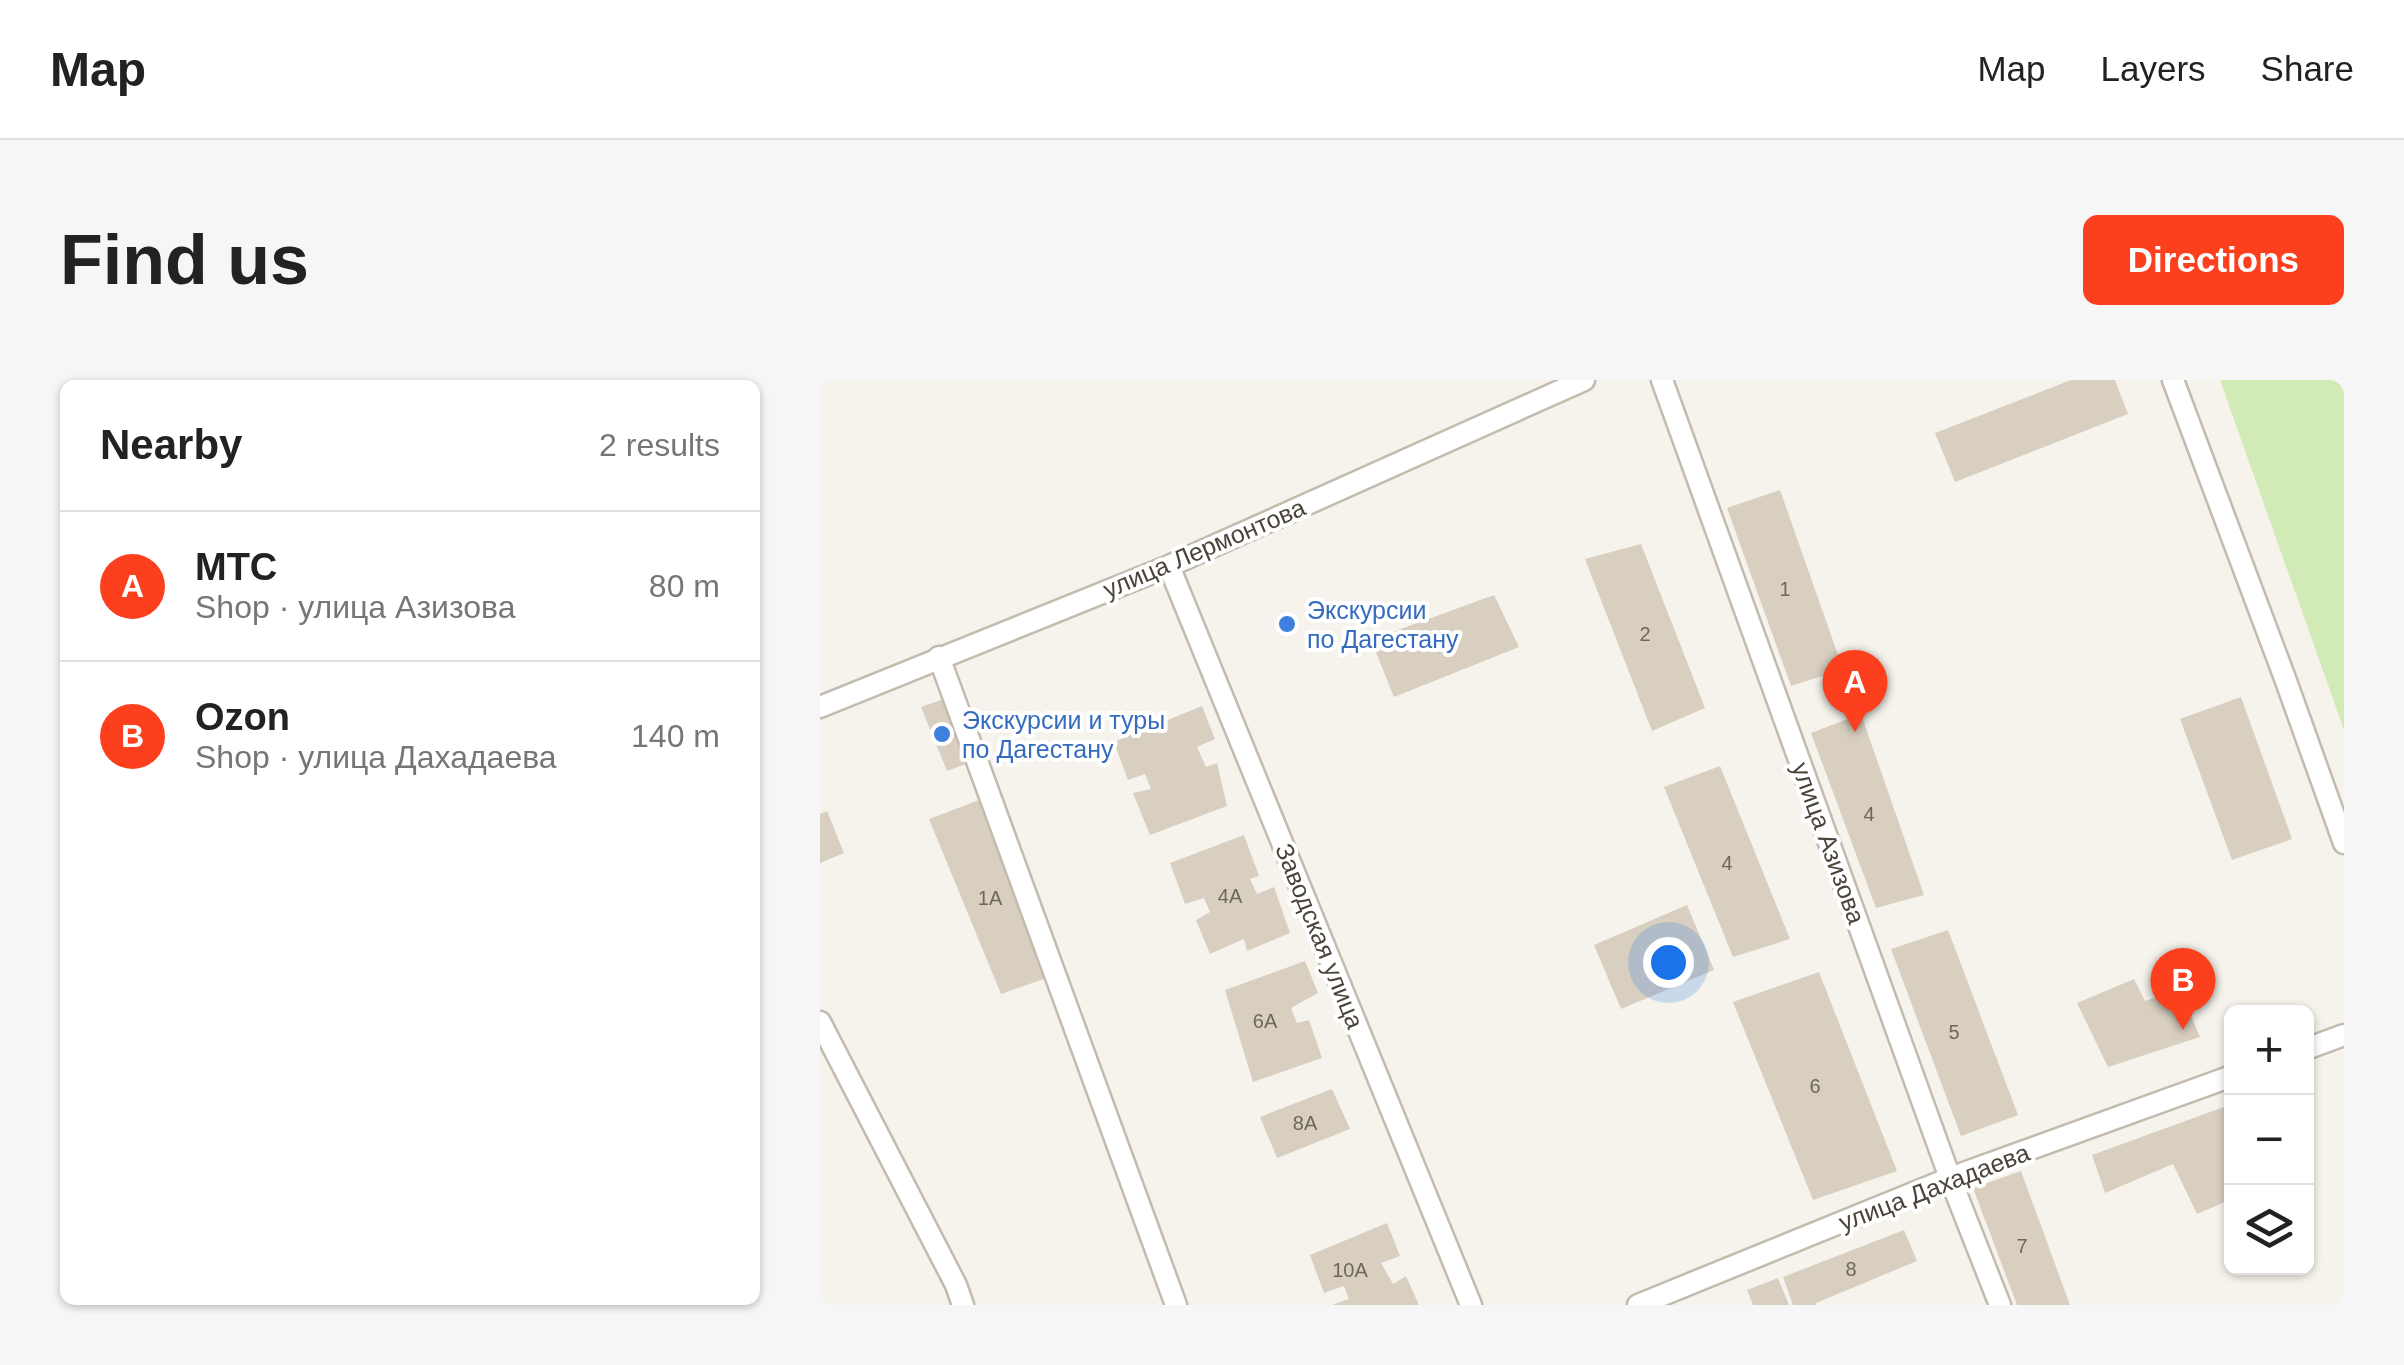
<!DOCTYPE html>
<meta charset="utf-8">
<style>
:root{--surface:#fff;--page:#f6f6f6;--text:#222;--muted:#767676;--line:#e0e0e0;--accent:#fc3f1d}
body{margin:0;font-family:Helvetica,sans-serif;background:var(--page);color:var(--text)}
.controls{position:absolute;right:30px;bottom:30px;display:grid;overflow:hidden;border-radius:15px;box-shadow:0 2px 8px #0004}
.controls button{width:90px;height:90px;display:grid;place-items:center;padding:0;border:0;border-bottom:2px solid var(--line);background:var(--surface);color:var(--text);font:50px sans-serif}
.you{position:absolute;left:848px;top:582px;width:35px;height:35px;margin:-25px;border:8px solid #fff;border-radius:50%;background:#1a73e8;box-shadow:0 0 0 15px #1a73e833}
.badge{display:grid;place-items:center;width:65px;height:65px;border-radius:50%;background:var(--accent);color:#fff;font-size:32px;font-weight:700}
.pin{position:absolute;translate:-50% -82px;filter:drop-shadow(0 2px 5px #0008)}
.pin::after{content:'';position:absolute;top:52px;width:35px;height:30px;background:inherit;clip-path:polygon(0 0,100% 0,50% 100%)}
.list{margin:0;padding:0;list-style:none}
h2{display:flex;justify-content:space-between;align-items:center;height:130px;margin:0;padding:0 40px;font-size:42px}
h2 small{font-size:32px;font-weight:400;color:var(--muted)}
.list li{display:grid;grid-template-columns:65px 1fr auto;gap:30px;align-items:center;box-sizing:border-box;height:150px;padding:0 40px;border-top:2px solid var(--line)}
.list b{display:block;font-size:38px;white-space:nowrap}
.list p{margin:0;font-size:32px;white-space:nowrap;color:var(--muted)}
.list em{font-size:32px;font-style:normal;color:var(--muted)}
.icon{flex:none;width:55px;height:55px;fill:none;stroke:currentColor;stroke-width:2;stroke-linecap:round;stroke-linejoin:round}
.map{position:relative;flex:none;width:1524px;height:925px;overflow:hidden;border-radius:15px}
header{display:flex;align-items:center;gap:60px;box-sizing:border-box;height:140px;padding:0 50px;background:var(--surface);border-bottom:2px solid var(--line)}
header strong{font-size:48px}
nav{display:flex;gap:55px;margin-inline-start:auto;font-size:35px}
.intro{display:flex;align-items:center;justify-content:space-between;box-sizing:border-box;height:240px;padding:0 60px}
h1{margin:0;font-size:70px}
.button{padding:25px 45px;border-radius:15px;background:var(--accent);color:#fff;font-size:35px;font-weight:700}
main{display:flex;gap:60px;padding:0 60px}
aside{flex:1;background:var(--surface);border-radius:15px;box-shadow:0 2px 8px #0004}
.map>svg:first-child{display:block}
.green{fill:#d2eab5}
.building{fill:#d8cfc1}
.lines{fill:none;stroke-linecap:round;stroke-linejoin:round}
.street-casing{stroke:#c2bbae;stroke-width:25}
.street{stroke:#fff;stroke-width:20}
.shop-dot{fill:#3f7fe0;stroke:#fff;stroke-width:4}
.labels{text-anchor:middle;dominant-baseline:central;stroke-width:8;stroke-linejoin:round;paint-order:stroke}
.number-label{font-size:20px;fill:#6e675b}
.street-label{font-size:25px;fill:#4b4439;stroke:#fff}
.shop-label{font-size:25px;fill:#366cbe;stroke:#fff;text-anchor:start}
</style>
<header>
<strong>Map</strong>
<nav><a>Map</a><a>Layers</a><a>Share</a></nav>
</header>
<div class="intro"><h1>Find us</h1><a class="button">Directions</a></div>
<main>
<aside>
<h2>Nearby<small>2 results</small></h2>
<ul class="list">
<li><span class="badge">A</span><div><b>МТС</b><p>Shop · улица Азизова</p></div><em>80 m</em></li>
<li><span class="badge">B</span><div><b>Ozon</b><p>Shop · улица Дахадаева</p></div><em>140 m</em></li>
</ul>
</aside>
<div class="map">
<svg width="1524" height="925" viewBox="0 0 1524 925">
<rect width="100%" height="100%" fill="#f6f3ec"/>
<polygon class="green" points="1400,0 1524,0 1524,350"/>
<g class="building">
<polygon points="1251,0 1295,0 1308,34 1135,102 1115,53"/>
<polygon points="960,110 1023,289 971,306 907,128"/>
<polygon points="821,164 885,328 832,351 765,179"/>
<polygon points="674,215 699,267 574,317 551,260"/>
<polygon points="1421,317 1472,459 1412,480 1360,339"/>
<polygon points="126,318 151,382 127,391 101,327"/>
<polygon points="382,326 395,359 377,367 386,387 397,383 407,426 330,455 313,413 331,409 325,394 308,400 294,362"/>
<polygon points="1041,334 1104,515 1056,528 991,353"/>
<polygon points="900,386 970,559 913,577 844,407"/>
<polygon points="162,419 229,597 181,614 109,439"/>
<polygon points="7,431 24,473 0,483 0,434"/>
<polygon points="424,455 439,496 430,499 437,514 454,507 470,553 427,571 424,559 390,574 376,540 390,532 384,518 365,524 350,483"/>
<polygon points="867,525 894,590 801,629 774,565"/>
<polygon points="1128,550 1198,735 1141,756 1071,569"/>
<polygon points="485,581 498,613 471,628 477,643 489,640 502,678 433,702 405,610"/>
<polygon points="999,592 1077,791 993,820 913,622"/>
<polygon points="1314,599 1325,621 1360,609 1380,657 1288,687 1257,623"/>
<polygon points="512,709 530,749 457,778 440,737"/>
<polygon points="1412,724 1412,819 1377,834 1353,784 1285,813 1272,775"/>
<polygon points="1201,791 1250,925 1197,925 1153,808"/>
<polygon points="567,843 580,876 561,883 573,904 586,896 599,925 512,925 529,919 524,906 504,913 490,875"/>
<polygon points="1084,850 1097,881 996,923 996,925 973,925 963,897"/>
<polygon points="958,898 969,925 933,925 927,910"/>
</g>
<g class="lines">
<defs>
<g id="street">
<polyline points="842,0 1130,798 1180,925"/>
<polyline points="1353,0 1466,301 1524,463"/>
<polyline points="349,186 651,925"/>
<polyline points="119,277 356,925"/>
<polyline points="0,327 349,186 764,0"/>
<polyline points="0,642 136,905 143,925"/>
<polyline points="1486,669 1524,655"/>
<polyline points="818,925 1130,798 1412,696"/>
</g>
</defs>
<use href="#street" class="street-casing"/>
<use href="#street" class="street"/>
</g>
<g class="shop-dot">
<circle cx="467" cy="244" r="10"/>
<circle cx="122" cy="354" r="10"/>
</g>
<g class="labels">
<g class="number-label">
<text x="965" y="209">1</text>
<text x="825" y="254">2</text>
<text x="1049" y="434">4</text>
<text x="907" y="483">4</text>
<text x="410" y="516">4А</text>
<text x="170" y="518">1А</text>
<text x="445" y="641">6А</text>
<text x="1134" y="652">5</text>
<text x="995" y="706">6</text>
<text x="485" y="743">8А</text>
<text x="1202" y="866">7</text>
<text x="1031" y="889">8</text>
<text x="530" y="890">10А</text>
</g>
<g class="street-label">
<text transform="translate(384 168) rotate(-23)">улица Лермонтова</text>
<text transform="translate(1009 463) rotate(70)">улица Азизова</text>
<text transform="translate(500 556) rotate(68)">Заводская улица</text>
<text transform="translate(1114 807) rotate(-21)">улица Дахадаева</text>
</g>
<g class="shop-label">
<text x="487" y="230">Экскурсии<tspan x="487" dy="29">по Дагестану</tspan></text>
<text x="142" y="340">Экскурсии и туры<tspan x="142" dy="29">по Дагестану</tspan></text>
</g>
</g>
</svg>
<div class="controls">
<button>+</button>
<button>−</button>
<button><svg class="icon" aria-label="layers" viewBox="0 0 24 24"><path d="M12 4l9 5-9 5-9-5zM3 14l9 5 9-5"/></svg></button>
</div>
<div class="you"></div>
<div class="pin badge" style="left:1035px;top:352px">A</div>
<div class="pin badge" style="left:1363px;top:650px">B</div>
</div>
</main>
